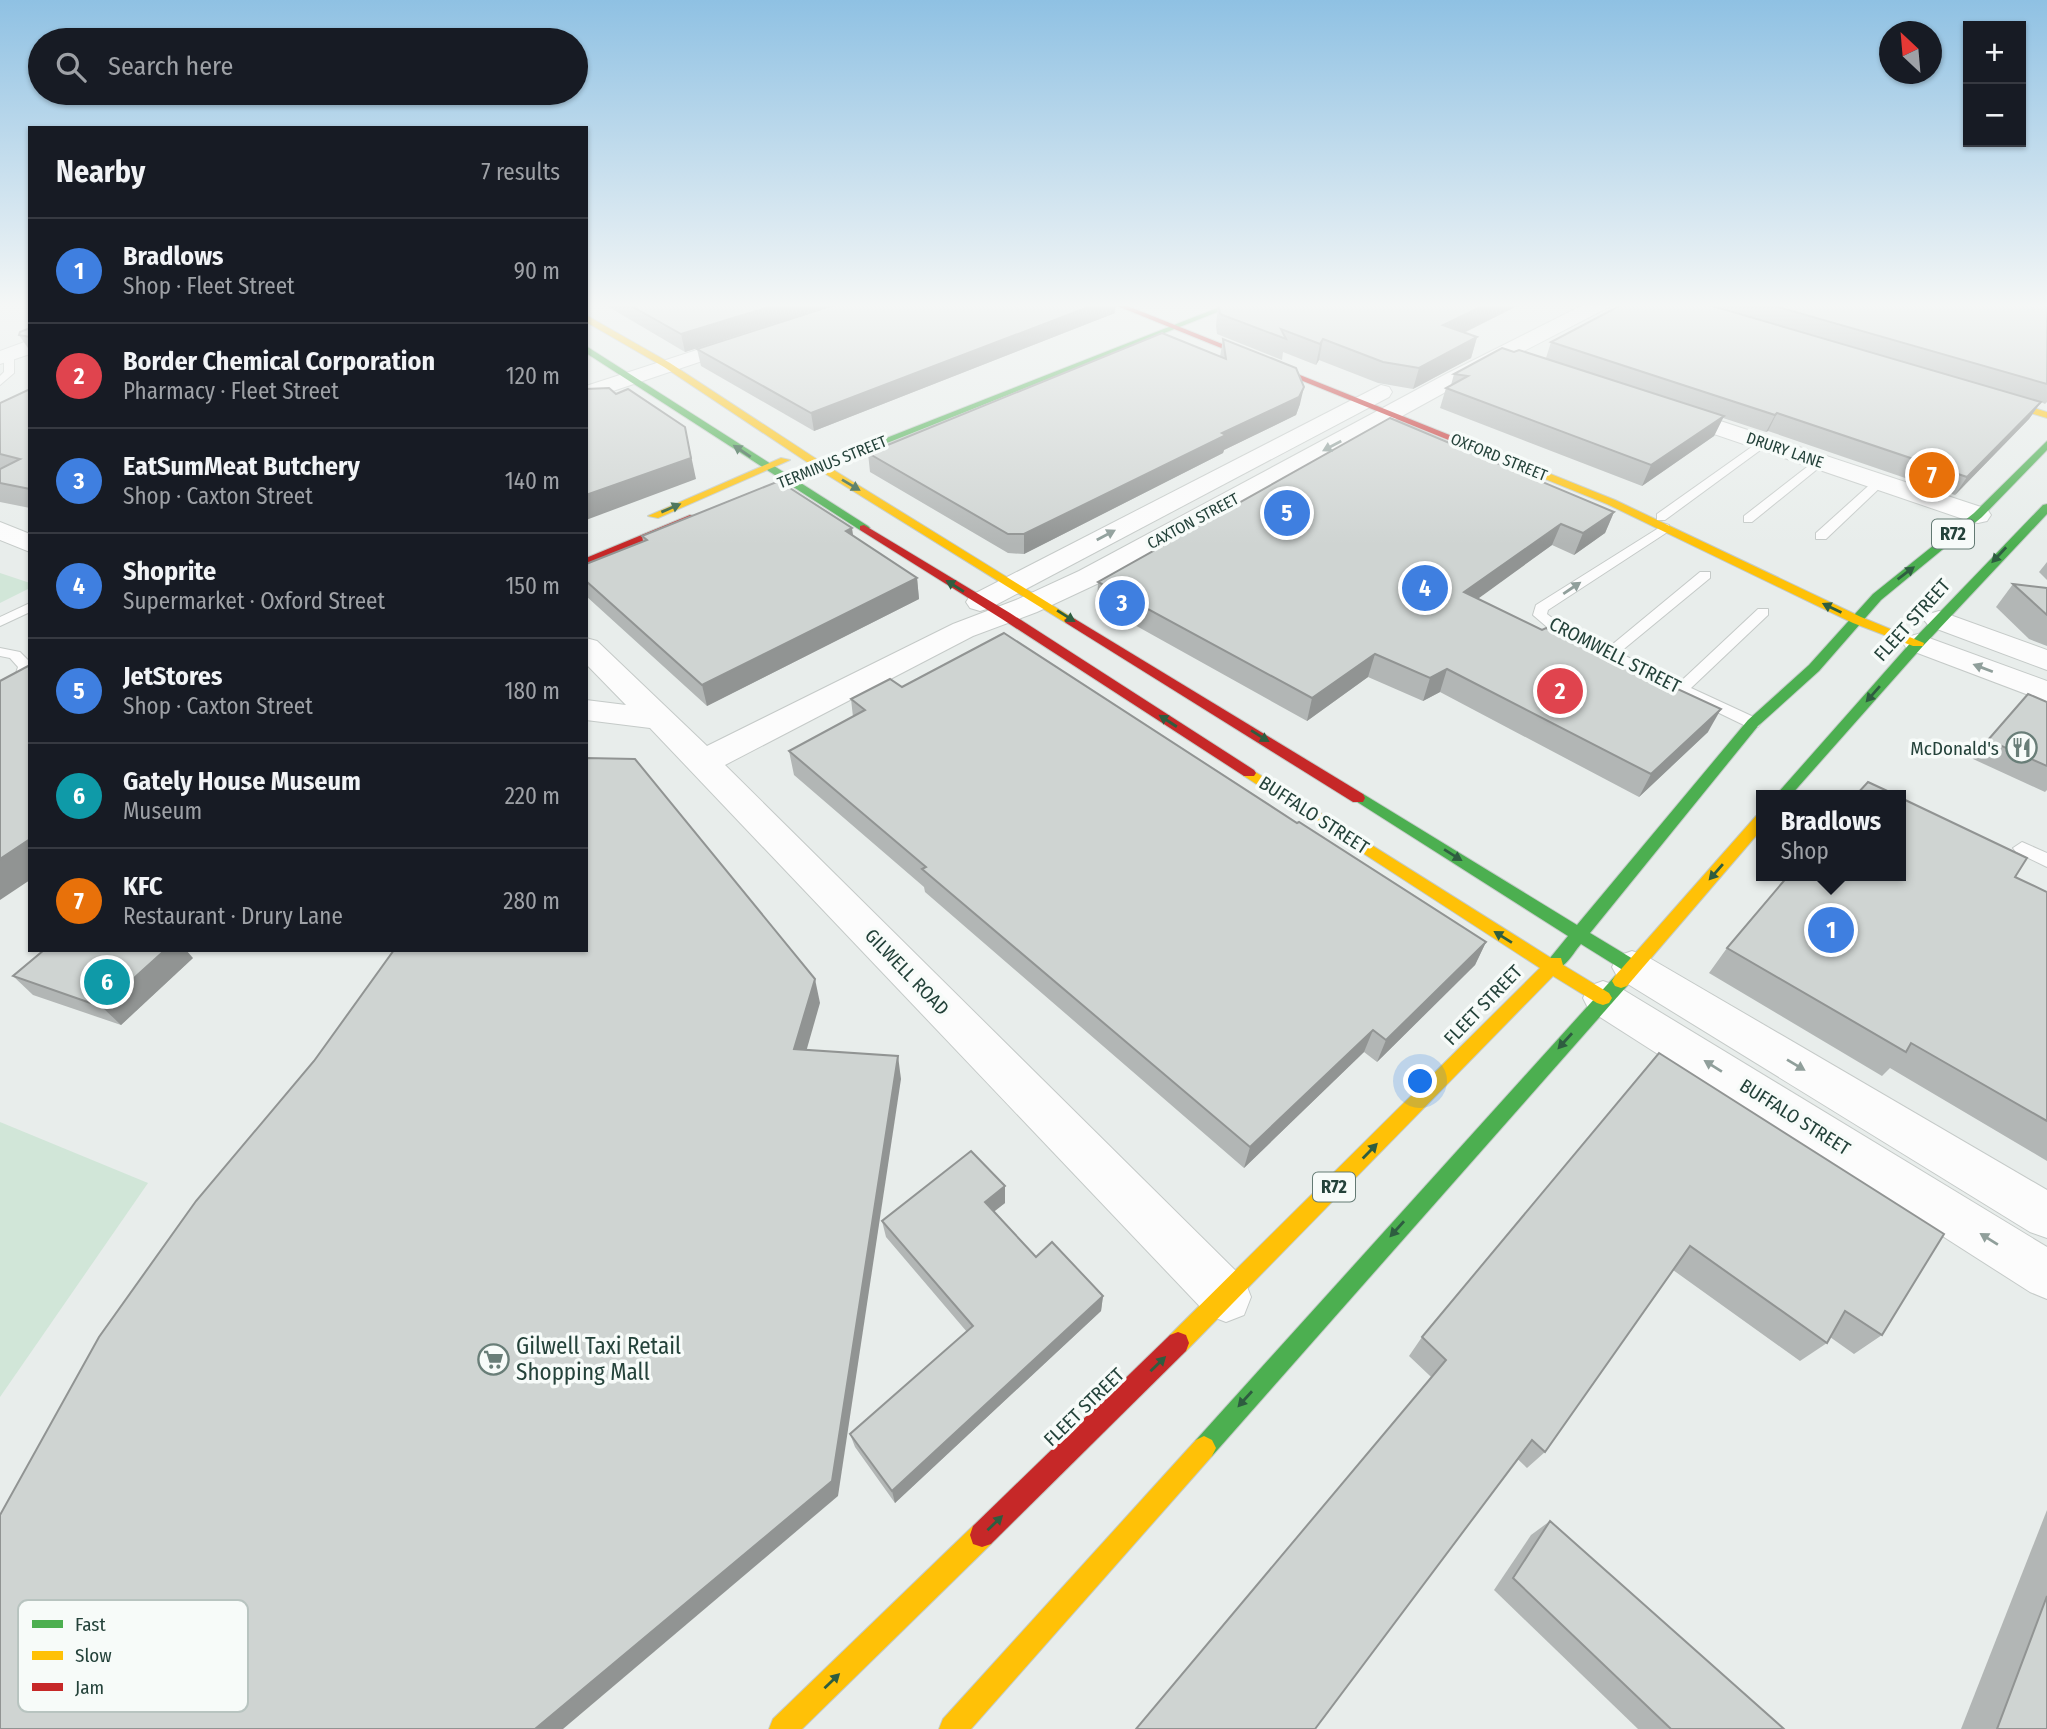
<!DOCTYPE html>
<meta charset="utf-8">
<style>
:root{--surface:#171b24;--page:#242831;--text:#f1f3f6;--muted:#9ea1a6;--line:#363941;--accent:#ea580c}
body{margin:0;font-family:"Fira Sans Condensed",sans-serif;background:var(--page);color:var(--text)}
.controls{position:absolute;right:21px;top:21px;display:grid;overflow:hidden;border-radius:0px;box-shadow:0 2px 5px #0004}
.controls button{width:63px;height:63px;display:grid;place-items:center;padding:0;border:0;border-bottom:2px solid var(--line);background:var(--surface);color:var(--text);font:35px sans-serif}
.compass{position:absolute;left:1879px;top:21px;width:63px;height:63px;border-radius:50%;background:var(--surface);box-shadow:0 2px 5px #0004;rotate:334deg}
.you{position:absolute;left:1421px;top:1082px;width:24px;height:24px;margin:-18px;border:5px solid #fff;border-radius:50%;background:#1a73e8;box-shadow:0 0 0 10px #1a73e833}
.badge{display:grid;place-items:center;width:46px;height:46px;border-radius:50%;background:var(--accent);color:#fff;font-size:23px;font-weight:700}
.pin{position:absolute;translate:-50% -50%;border:4px solid #fff;box-shadow:0 2px 7px #0006}
.popup{position:absolute;left:1756px;top:790px;width:150px;height:91px;box-sizing:border-box;display:grid;place-content:center;border-radius:0px;background:var(--surface);filter:drop-shadow(0 2px 5px #0005);font-size:23px;white-space:nowrap;color:var(--muted)}
.popup b{font-size:26px;color:var(--text)}
.popup::after{content:'';position:absolute;left:50%;top:100%;margin-left:-14px;border:14px solid transparent;border-top-color:var(--surface)}
.list{margin:0;padding:0;list-style:none}
h2{display:flex;justify-content:space-between;align-items:center;height:91px;margin:0;padding:0 28px;font-size:30px}
h2 small{font-size:23px;font-weight:400;color:var(--muted)}
.list li{display:grid;grid-template-columns:46px 1fr auto;gap:21px;align-items:center;box-sizing:border-box;height:105px;padding:0 28px;border-top:2px solid var(--line)}
.list b{display:block;font-size:26px;white-space:nowrap}
.list p{margin:0;font-size:23px;white-space:nowrap;color:var(--muted)}
.list em{font-size:23px;font-style:normal;color:var(--muted)}
.icon{flex:none;width:38px;height:38px;fill:none;stroke:currentColor;stroke-width:2;stroke-linecap:round;stroke-linejoin:round}
.map{position:relative;flex:none;width:2047px;height:1729px;overflow:hidden}
.search{position:absolute;background:var(--surface);box-shadow:0 2px 5px #0004;left:28px;top:28px;width:560px;height:77px;display:flex;align-items:center;gap:18px;box-sizing:border-box;padding:0 24px;border-radius:38px;color:var(--muted);font-size:26px}
.panel{position:absolute;background:var(--surface);box-shadow:0 2px 5px #0004;left:28px;top:126px;width:560px;height:826px;border-radius:0px}
.map>svg:first-child{display:block}
.green{fill:#d1e6d8}
.lines{fill:none;stroke-linecap:round;stroke-linejoin:round}
.lane-casing{stroke:#c5cac8;stroke-width:2}
.street-casing{stroke:#c5cac8;stroke-width:2}
.fast-casing{stroke:#c3cbc8;stroke-width:2}
.slow-casing{stroke:#c3cbc8;stroke-width:2}
.jam-casing{stroke:#c3cbc8;stroke-width:2}
.lane{fill:#fcfcfc;fill-rule:evenodd}
.street{fill:#fcfcfc;fill-rule:evenodd}
.fast{fill:#4caf50;fill-rule:evenodd}
.slow{fill:#ffc107;fill-rule:evenodd}
.jam{fill:#c62828;fill-rule:evenodd}
.wall{fill:#b2b6b5}
.shaded-wall{fill:#919493}
.building{fill:#cfd4d2;stroke:#919493;stroke-width:2}
.oneway{fill:#909f9b}
.oneway2{fill:#2e5d40}
.labels{text-anchor:middle;dominant-baseline:central;stroke-width:7;stroke-linejoin:round;paint-order:stroke}
.far-street-label{font-size:16px;fill:#24423a;stroke:#f7fbf9}
.shield{fill:#f7fbf9;stroke:#637a73;stroke-width:2}
.shield-label{font-size:18px;font-weight:bold;fill:#24423a}
.street-label{font-size:19px;fill:#24423a;stroke:#f7fbf9}
.poi-label{font-size:19px;fill:#24423a;stroke:#f7fbf9;text-anchor:end}
.near-poi-label{font-size:23px;fill:#24423a;stroke:#f7fbf9;text-anchor:start}
.key{fill:#f7fbf9;stroke:#b8c4c0;stroke-width:2}
.key-label{font-size:19px;fill:#24423a}
</style>
<div class="map">
<svg width="2047" height="1729" viewBox="0 0 2047 1729">
<rect width="100%" height="100%" fill="#e8edeb"/>
<g class="green">
<polygon points="0,573 30,583 30,588 0,603"/>
<polygon points="0,1122 148,1183 0,1397"/>
</g>
<g class="lines">
<defs>
<g id="lane">
<polygon points="9,351 14,354 14,373 0,385 0,376 4,372 4,354"/>
<polygon points="1760,441 1770,443 1665,520 1657,520 1657,514"/>
<polygon points="1816,460 1826,462 1752,522 1744,522 1744,516"/>
<polygon points="1876,479 1886,482 1826,539 1816,539 1816,533"/>
<polygon points="1665,524 1669,525 1669,531 1548,610 1547,614 1564,627 1608,648 1700,572 1710,572 1710,578 1619,653 1680,682 1758,609 1768,609 1768,615 1691,688 1758,719 1761,723 1758,727 1748,727 1554,633 1533,615 1536,605"/>
<polygon points="30,603 30,612 0,626 0,617"/>
<polygon points="0,648 20,652 30,662 27,678 0,695 0,683 16,673 18,667 10,658 0,656"/>
<polygon points="2022,842 2047,853 2047,867 2016,852 2013,848"/>
</g>
<g id="street">
<polygon points="1587,303 1612,303 1609,307 1462,383 1099,583 1037,612 973,636 725,765 1244,1279 1251,1297 1244,1315 1226,1322 1208,1315 650,728 586,720 586,700 626,705 586,664 586,638 597,641 707,746 953,624 1016,600 1079,571 1446,374"/>
<polygon points="746,334 753,336 756,340 753,344 586,400 586,386"/>
<polygon points="30,340 30,354 0,364 0,351"/>
<polygon points="1381,385 1389,387 1392,392 1389,397 990,608 980,611 970,608 966,602 970,596"/>
<polygon points="1672,405 1987,509 1991,515 1987,521 1978,523 1969,521 1664,417 1661,412 1664,407"/>
<polygon points="0,522 30,534 30,552 0,540"/>
<polygon points="1939,611 2047,650 2047,670 1929,626 1924,620 1929,614"/>
<polygon points="1918,634 2047,681 2047,702 1907,649 1903,643 1907,637"/>
<polygon points="1632,951 1646,956 2047,1190 2047,1238 2030,1232 1618,978 1612,967 1618,956"/>
<polygon points="1603,981 1617,986 2047,1247 2047,1299 2030,1292 1589,1010 1583,998 1589,986"/>
</g>
<g id="fast">
<polygon points="1230,303 1240,303 809,474 800,472"/>
<polygon points="586,346 868,526 870,528 860,530 586,353"/>
<path d="M2047 441V450L1982 517 1881 600 1819 671 1758 726 1590 933 1638 962 1641 967 1638 972 1632 974 1626 972 1581 944C1572 954 1564 973 1549 968L1546 963 1568 936 1351 798 1353 794H1363L1577 925 1748 720 1809 665 1873 594 1974 513Z"/>
<polygon points="2047,504 2047,514 1923,646 1791,795 1776,795 1913,640 2043,505"/>
<polygon points="1621,974 1627,976 1630,981 1627,986 1212,1456 1204,1460 1196,1456 1192,1448 1196,1440 1615,976"/>
</g>
<g id="slow">
<polygon points="586,315 670,363 824,464 1076,620 1074,623 1066,623 816,468 664,367 586,322"/>
<polygon points="1985,393 2047,412 2047,418 1982,398 1980,396"/>
<polygon points="1498,456 1506,456 1615,500 1861,617 1924,643 1923,646 1913,646 1853,623 1607,504 1498,460"/>
<polygon points="781,458 790,460 658,518 648,516"/>
<polygon points="1249,768 1551,958 1561,958 1563,965 1609,993 1612,998 1609,1003 1603,1005 1597,1003 1553,976 1186,1351 1178,1354 1170,1351 1167,1343 1170,1335 1540,968 1244,776 1242,773"/>
<polygon points="1761,815 1761,830 1627,986 1621,988 1615,986 1612,981 1615,976 1756,816"/>
<polygon points="1204,1436 1212,1440 1216,1448 1212,1456 971,1729 939,1729 943,1719 1196,1440"/>
<polygon points="982,1523 991,1526 994,1535 991,1544 802,1729 769,1729 773,1719 973,1526"/>
</g>
<g id="jam">
<polygon points="1110,303 1120,303 1507,458 1498,460"/>
<polygon points="690,515 694,516 694,520 586,565 586,558"/>
<polygon points="864,525 1010,613 1254,770 1256,773 1254,776 1244,776 1002,619 860,530 860,526"/>
<polygon points="1070,616 1363,794 1365,798 1363,802 1353,802 1066,623 1064,620"/>
<polygon points="1178,1332 1186,1335 1189,1343 1186,1351 991,1544 982,1547 973,1544 970,1535 973,1526 1170,1335"/>
</g>
</defs>
<use href="#lane" class="lane-casing"/>
<use href="#street" class="street-casing"/>
<use href="#fast" class="fast-casing"/>
<use href="#slow" class="slow-casing"/>
<use href="#jam" class="jam-casing"/>
<use href="#lane" class="lane"/>
<use href="#street" class="street"/>
<use href="#fast" class="fast"/>
<use href="#slow" class="slow"/>
<use href="#jam" class="jam"/>
</g>
<g class="wall">
<polygon points="602,303 838,303 685,352"/>
<polygon points="1225,303 1523,303 1464,333 1477,337 1471,358 1413,389 1378,383 1319,360 1316,365 1283,352 1282,360 1217,334 1216,326 1218,305"/>
<polygon points="1625,303 2047,303 2047,402 2045,404 2041,402 2029,419 1955,495 1768,431 1766,432 1723,418 1714,436 1642,486 1440,408 1446,388 1451,385 1454,374 1514,352 1546,358 1551,342"/>
<polygon points="1115,313 814,431 701,366 697,349"/>
<polygon points="30,328 30,351 19,335"/>
<polygon points="1223,339 1300,404 1296,415 1224,450 1223,453 1024,554 1008,553 870,472 868,453 1220,357"/>
<polygon points="30,389 30,508 0,502 0,403"/>
<polygon points="1614,512 1605,533 1574,555 1552,545 1478,598 1708,732 1639,797 1440,692 1423,701 1368,677 1307,721 1097,604 1098,582"/>
<polygon points="642,536 853,536 917,578 919,599 707,706 586,596 586,564 643,541"/>
<polygon points="2047,562 2047,580 2039,572"/>
<polygon points="2013,584 2047,588 2047,646 2029,639 1996,607"/>
<polygon points="902,687 1297,823 1486,942 1475,965 1377,1062 1364,1052 1244,1168 925,892 924,887 794,775 789,751 853,717 851,699"/>
<polygon points="2047,702 2047,790 2045,792 1973,759 1988,740"/>
<polygon points="2015,877 2047,892 2047,1161 1890,1068 1882,1076 1709,973 1727,948"/>
<polygon points="193,958 121,1025 33,995 13,976"/>
<polygon points="1659,1053 1882,1335 1854,1354 1830,1337 1827,1343 1800,1361 1673,1270 1545,1452 1527,1468 1409,1356 1422,1337"/>
<polygon points="1005,1203 994,1211 1036,1257 1103,1296 1101,1311 895,1503 855,1447 850,1434 967,1332 886,1237 882,1221"/>
<polygon points="2047,1510 2047,1729 1961,1729"/>
<polygon points="1550,1521 1784,1729 1638,1729 1494,1590 1531,1535"/>
</g>
<g class="shaded-wall">
<polygon points="782,303 838,303 685,352 681,334"/>
<polygon points="1099,303 1116,303 1115,313 814,431 811,413"/>
<polygon points="1489,303 1523,303 1437,346 1443,325"/>
<polygon points="1477,337 1471,358 1413,389 1419,368"/>
<polygon points="1323,339 1319,360 1316,365 1320,344"/>
<polygon points="1304,387 1300,404 1296,415 1224,450 1223,453 1024,554 1024,534 1222,433"/>
<polygon points="2041,402 2029,419 1955,495 1967,477"/>
<polygon points="1777,413 1768,431 1766,432 1775,415"/>
<polygon points="1724,416 1714,436 1642,486 1651,465"/>
<polygon points="685,427 696,479 586,520 586,495"/>
<polygon points="1614,512 1605,533 1574,555 1583,533"/>
<polygon points="1561,524 1552,545 1457,614 1464,592"/>
<polygon points="852,528 855,548 846,531"/>
<polygon points="917,578 919,599 707,706 702,685"/>
<polygon points="1375,654 1368,677 1307,721 1312,698"/>
<polygon points="1447,669 1440,692 1423,701 1430,678"/>
<polygon points="1721,709 1708,732 1639,797 1651,774"/>
<polygon points="30,839 30,880 0,900 0,859"/>
<polygon points="1486,942 1475,965 1377,1062 1386,1040"/>
<polygon points="165,950 186,950 193,958 121,1025 102,1007"/>
<polygon points="815,979 820,1003 800,1073 794,1049"/>
<polygon points="1373,1030 1364,1052 1244,1168 1250,1147"/>
<polygon points="898,1056 901,1079 838,1496 563,1729 535,1729"/>
<polygon points="1005,1186 1005,1203 986,1218 985,1202"/>
<polygon points="1103,1296 1101,1311 895,1503 892,1491"/>
</g>
<g class="building">
<polygon points="626,303 782,303 681,334"/>
<polygon points="840,303 1099,303 811,413 697,349"/>
<polygon points="1225,303 1489,303 1443,325 1477,337 1419,368 1383,362 1323,339 1320,344 1281,329 1286,339 1220,314 1218,305"/>
<polygon points="1625,303 1702,303 2041,402 1967,477 1777,413 1775,415 1551,342"/>
<polygon points="1764,303 2047,303 2047,384"/>
<polygon points="30,328 30,337 19,335 20,332"/>
<polygon points="1162,333 1226,359 1223,339 1296,368 1304,387 1299,397 1222,433 1226,435 1024,534 1008,534 868,453"/>
<polygon points="1502,348 1514,352 1519,350 1724,416 1651,465 1446,388 1468,376 1454,374"/>
<polygon points="609,388 616,394 628,389 685,427 691,458 586,495 586,389"/>
<polygon points="30,389 30,489 0,483 0,469 20,459 0,454 0,403"/>
<polygon points="1390,418 1614,512 1583,533 1561,524 1464,592 1542,630 1546,628 1721,709 1651,774 1447,669 1430,678 1375,654 1312,698 1098,582"/>
<polygon points="779,481 852,528 846,531 917,578 702,685 586,581 586,564 647,540 642,536"/>
<polygon points="2013,584 2047,588 2047,615"/>
<polygon points="1004,633 1297,823 1299,822 1486,942 1386,1040 1373,1030 1250,1147 922,869 926,867 789,751 865,710 851,699 890,679 902,687"/>
<polygon points="30,665 30,839 0,859 0,681"/>
<polygon points="2028,694 2047,702 2047,766 1988,740"/>
<polygon points="586,758 635,759 815,979 794,1049 898,1056 832,1481 535,1729 0,1729 0,1515 99,1337 196,1201 314,1061 394,950 586,950"/>
<polygon points="1868,782 1896,795 1856,795"/>
<polygon points="1901,798 2027,858 2015,877 2047,892 2047,1121 1911,1043 1906,1052 1727,948 1788,876 1901,876"/>
<polygon points="44,950 165,950 102,1007 13,976"/>
<polygon points="1659,1053 1944,1234 1882,1335 1845,1311 1827,1343 1690,1246 1545,1452 1532,1440 1315,1729 1136,1729 1446,1360 1422,1337"/>
<polygon points="971,1151 1005,1186 985,1202 1036,1257 1052,1242 1103,1296 892,1491 850,1434 973,1326 882,1221"/>
<polygon points="1550,1521 1784,1729 1671,1729 1513,1578"/>
<polygon points="2047,1596 2047,1729 1997,1729"/>
</g>
<defs><path id="oneway-solid" d="M-6-.8H1V-3.2L6.5 0L1 3.2V.8H-6Z" transform="scale(1.75)"/></defs>
<g class="oneway">
<use href="#oneway-solid" transform="translate(1332 446) rotate(152)"/>
<use href="#oneway-solid" transform="translate(1106 535) rotate(-28)"/>
<use href="#oneway-solid" transform="translate(1572 588) rotate(-34)"/>
<use href="#oneway-solid" transform="translate(1983 668) rotate(-159)"/>
<use href="#oneway-solid" transform="translate(1796 1065) rotate(31)"/>
<use href="#oneway-solid" transform="translate(1713 1066) rotate(-148)"/>
<use href="#oneway-solid" transform="translate(1989 1239) rotate(-148)"/>
</g>
<g class="oneway2">
<use href="#oneway-solid" transform="translate(742 451) rotate(-146)"/>
<use href="#oneway-solid" transform="translate(851 485) rotate(31)"/>
<use href="#oneway-solid" transform="translate(671 508) rotate(-23)"/>
<use href="#oneway-solid" transform="translate(1999 555) rotate(133)"/>
<use href="#oneway-solid" transform="translate(1906 573) rotate(-37)"/>
<use href="#oneway-solid" transform="translate(955 586) rotate(-148)"/>
<use href="#oneway-solid" transform="translate(1832 608) rotate(-154)"/>
<use href="#oneway-solid" transform="translate(1066 616) rotate(32)"/>
<use href="#oneway-solid" transform="translate(1873 694) rotate(131)"/>
<use href="#oneway-solid" transform="translate(1168 721) rotate(-147)"/>
<use href="#oneway-solid" transform="translate(1260 736) rotate(32)"/>
<use href="#oneway-solid" transform="translate(1453 855) rotate(32)"/>
<use href="#oneway-solid" transform="translate(1716 872) rotate(131)"/>
<use href="#oneway-solid" transform="translate(1503 937) rotate(-148)"/>
<use href="#oneway-solid" transform="translate(1565 1041) rotate(132)"/>
<use href="#oneway-solid" transform="translate(1370 1151) rotate(-46)"/>
<use href="#oneway-solid" transform="translate(1397 1229) rotate(132)"/>
<use href="#oneway-solid" transform="translate(1158 1364) rotate(-44)"/>
<use href="#oneway-solid" transform="translate(1245 1399) rotate(132)"/>
<use href="#oneway-solid" transform="translate(995 1523) rotate(-44)"/>
<use href="#oneway-solid" transform="translate(832 1681) rotate(-44)"/>
</g>
<linearGradient id="sky" x2="0" y2="1"><stop stop-color="#8fc1e3"/><stop offset="0.56" stop-color="#f5f7f6"/><stop offset="1" stop-color="#f5f7f6" stop-opacity="0"/></linearGradient>
<rect width="2047" height="545" fill="url(#sky)"/>
<defs>
<symbol id="restaurant-ring" viewBox="-11 -11 22 22"><circle r="9.5" fill="#f7fbf9" stroke="#697e78" stroke-width="1.5"/><path d="M-5-6h1v4h1v-4h1v4h1v-4h1v5L-1.5 .5V6h-2V.5L-5-1ZM5-6V6H3V1.5H1.5Q1.5-4 5-6Z" fill="#697e78"/></symbol>
<symbol id="supermarket-ring" viewBox="-11 -11 22 22"><circle r="9.5" fill="#f7fbf9" stroke="#697e78" stroke-width="1.5"/><path d="M-6-5.5h2.5l.6 2H6L4.5 2H-2.5L-4.4-4H-6ZM-1.5 3.2a1.3 1.3 0 1 0 .1 0ZM3 3.2a1.3 1.3 0 1 0 .1 0Z" fill="#697e78"/></symbol>
</defs>
<g fill-rule="evenodd">
<use href="#restaurant-ring" x="2004" y="730" width="35" height="35"/>
<use href="#supermarket-ring" x="476" y="1342" width="35" height="35"/>
</g>
<g class="labels">
<g class="far-street-label">
<text transform="translate(1785 450) rotate(19)">DRURY LANE</text>
<text transform="translate(1499 457) rotate(22)">OXFORD STREET</text>
<text transform="translate(832 462) rotate(-22)">TERMINUS STREET</text>
<text transform="translate(1193 521) rotate(-28)">CAXTON STREET</text>
</g>
<g class="shield">
<rect x="1932" y="519.5" width="42" height="29" rx="5"/>
<rect x="1313" y="1172.5" width="42" height="29" rx="5"/>
</g>
<g class="shield-label">
<text x="1953" y="534">R72</text>
<text x="1334" y="1187">R72</text>
</g>
<g class="street-label">
<text transform="translate(1912 620) rotate(-48)">FLEET STREET</text>
<text transform="translate(1615 655) rotate(27)">CROMWELL STREET</text>
<text transform="translate(1314 815) rotate(33)">BUFFALO STREET</text>
<text transform="translate(907 972) rotate(46)">GILWELL ROAD</text>
<text transform="translate(1483 1005) rotate(-46)">FLEET STREET</text>
<text transform="translate(1795 1117) rotate(32)">BUFFALO STREET</text>
<text transform="translate(1084 1407) rotate(-44)">FLEET STREET</text>
</g>
<g class="poi-label">
<text x="1999" y="748">McDonald's</text>
</g>
<g class="near-poi-label">
<text x="516" y="1346">Gilwell Taxi Retail<tspan x="516" dy="26">Shopping Mall</tspan></text>
</g>
</g>
<rect x="18" y="1600" width="230" height="112" rx="10" class="key"/>
<rect x="32" y="1620" width="31" height="8" fill="#4caf50"/>
<rect x="32" y="1651" width="31" height="9" fill="#ffc107"/>
<rect x="32" y="1683" width="31" height="8" fill="#c62828"/>
<g class="key-label">
<text x="75" y="1631">Fast</text>
<text x="75" y="1662">Slow</text>
<text x="75" y="1694">Jam</text>
</g>
</svg>
<div class="controls">
<button>+</button>
<button>−</button>
</div>
<svg class="compass" viewBox="-18 -18 36 36"><path d="M0-13l5 13h-10z" fill="#e53935"/><path d="M0 13l5-13h-10z" fill="#9ea1a6"/></svg>
<div class="you"></div>
<div class="pin badge" style="left:1831px;top:930px;background:#3f7fe0">1</div>
<div class="popup"><b>Bradlows</b>Shop</div>
<div class="pin badge" style="left:1560px;top:691px;background:#e0444e">2</div>
<div class="pin badge" style="left:1122px;top:603px;background:#3f7fe0">3</div>
<div class="pin badge" style="left:1425px;top:588px;background:#3f7fe0">4</div>
<div class="pin badge" style="left:1287px;top:513px;background:#3f7fe0">5</div>
<div class="pin badge" style="left:107px;top:982px;background:#0f9aa8">6</div>
<div class="pin badge" style="left:1932px;top:475px;background:#e8710a">7</div>
<div class="search"><svg class="icon" aria-label="search" viewBox="0 0 24 24"><circle cx="10" cy="10" r="6"/><path d="M15 15l6 6"/></svg>Search here</div>
<section class="panel">
<h2>Nearby<small>7 results</small></h2>
<ul class="list">
<li><span class="badge" style="background:#3f7fe0">1</span><div><b>Bradlows</b><p>Shop · Fleet Street</p></div><em>90 m</em></li>
<li><span class="badge" style="background:#e0444e">2</span><div><b>Border Chemical Corporation</b><p>Pharmacy · Fleet Street</p></div><em>120 m</em></li>
<li><span class="badge" style="background:#3f7fe0">3</span><div><b>EatSumMeat Butchery</b><p>Shop · Caxton Street</p></div><em>140 m</em></li>
<li><span class="badge" style="background:#3f7fe0">4</span><div><b>Shoprite</b><p>Supermarket · Oxford Street</p></div><em>150 m</em></li>
<li><span class="badge" style="background:#3f7fe0">5</span><div><b>JetStores</b><p>Shop · Caxton Street</p></div><em>180 m</em></li>
<li><span class="badge" style="background:#0f9aa8">6</span><div><b>Gately House Museum</b><p>Museum</p></div><em>220 m</em></li>
<li><span class="badge" style="background:#e8710a">7</span><div><b>KFC</b><p>Restaurant · Drury Lane</p></div><em>280 m</em></li>
</ul>
</section>
</div>
